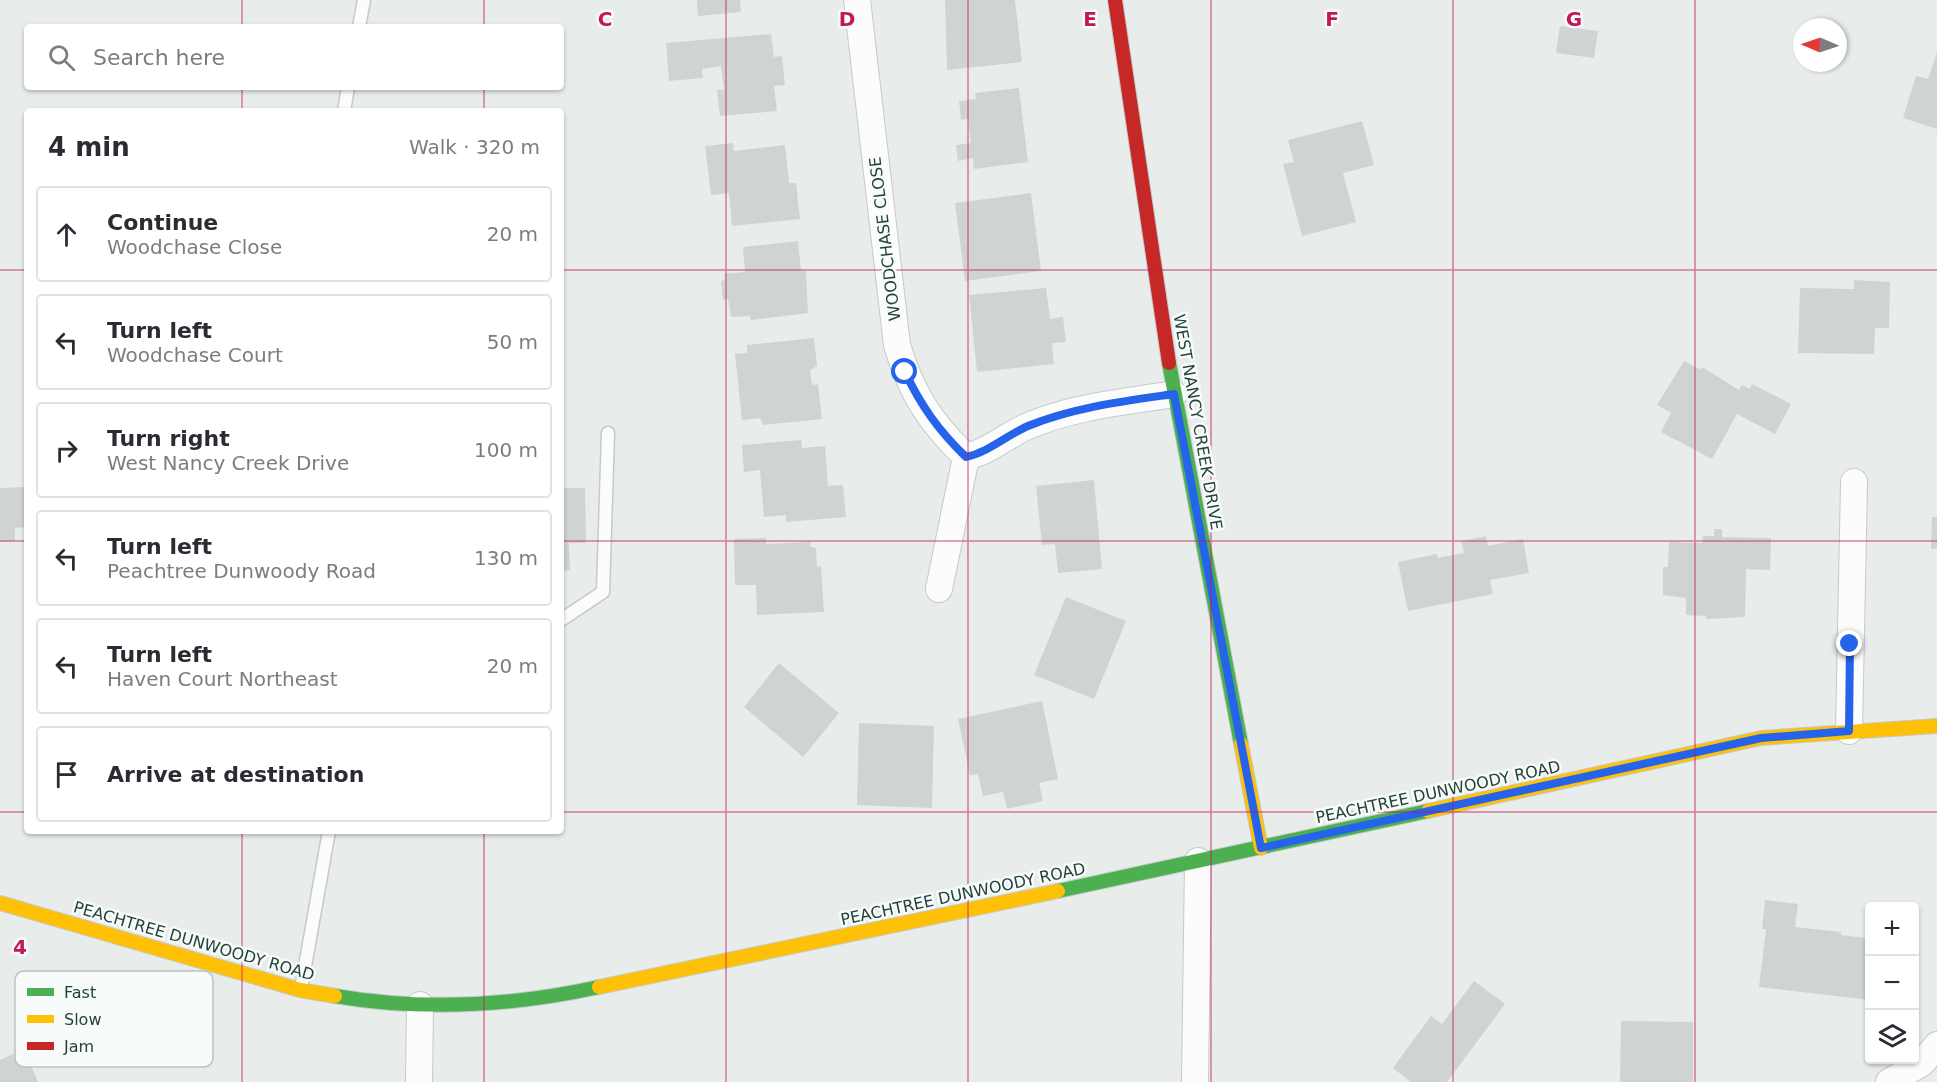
<!DOCTYPE html>
<meta charset="utf-8">
<style>
:root{--surface:#fff;--page:#f2f2f3;--text:#2b2b33;--muted:#7c7c81;--line:#e1e1e2}
body{margin:0;font-family:"DejaVu Sans",sans-serif;background:var(--page);color:var(--text)}
.controls{position:absolute;right:18px;bottom:18px;display:grid;overflow:hidden;border-radius:6px;box-shadow:0 2px 4px #0004}
.controls button{width:54px;height:54px;display:grid;place-items:center;padding:0;border:0;border-bottom:2px solid var(--line);background:var(--surface);color:var(--text);font:30px sans-serif}
.compass{position:absolute;left:1793px;top:18px;width:54px;height:54px;border-radius:50%;background:var(--surface);box-shadow:0 2px 4px #0004;rotate:272deg}
.stop{position:absolute;width:18px;height:18px;margin:-14px;border:4px solid #2563eb;border-radius:50%;background:#fff}
.stop.end{background:#2563eb;border-color:#fff;box-shadow:0 2px 6px #0008}
.list{margin:0;padding:0;list-style:none}
h2{display:flex;justify-content:space-between;align-items:center;height:78px;margin:0;padding:0 24px;font-size:26px}
h2 small{font-size:20px;font-weight:400;color:var(--muted)}
.list li{display:grid;grid-template-columns:39px 1fr auto;gap:18px;align-items:center;box-sizing:border-box;height:96px;margin:0 12px 12px;padding:0 12px;border:2px solid var(--line);border-radius:6px}
.list b{display:block;font-size:22px;white-space:nowrap}
.list p{margin:0;font-size:20px;white-space:nowrap;color:var(--muted)}
.list em{font-size:20px;font-style:normal;color:var(--muted)}
.icon{flex:none;width:33px;height:33px;fill:none;stroke:currentColor;stroke-width:2;stroke-linecap:round;stroke-linejoin:round}
.map{position:relative;flex:none;width:1937px;height:1082px;overflow:hidden}
.search{position:absolute;background:var(--surface);box-shadow:0 2px 4px #0004;left:24px;top:24px;width:540px;height:66px;display:flex;align-items:center;gap:15px;box-sizing:border-box;padding:0 21px;border-radius:6px;color:var(--muted);font-size:22px}
.panel{position:absolute;background:var(--surface);box-shadow:0 2px 4px #0004;left:24px;top:108px;width:540px;height:726px;border-radius:6px}
.map>svg:first-child{display:block}
.building{fill:#cfd4d2}
.lines{fill:none;stroke-linecap:round;stroke-linejoin:round}
.lane-casing{stroke:#c5cac8;stroke-width:15}
.street-casing{stroke:#c5cac8;stroke-width:28}
.fast-casing{stroke:#c3cbc8;stroke-width:16}
.slow-casing{stroke:#c3cbc8;stroke-width:16}
.jam-casing{stroke:#c3cbc8;stroke-width:16}
.lane{stroke:#fcfcfc;stroke-width:12}
.street{stroke:#fcfcfc;stroke-width:26}
.fast{stroke:#4caf50;stroke-width:14}
.slow{stroke:#ffc107;stroke-width:14}
.jam{stroke:#c62828;stroke-width:14}
.route{stroke:#2563eb;stroke-width:8}
.grid{fill:none;stroke:#c2185b;stroke-width:1.5;stroke-opacity:0.55}
.labels{text-anchor:middle;dominant-baseline:central;stroke-width:5;stroke-linejoin:round;paint-order:stroke}
.street-label{font-size:16px;fill:#24423a;stroke:#f7fbf9}
.key{fill:#f7fbf9;stroke:#b8c4c0;stroke-width:1.5}
.key-label{font-size:16px;fill:#24423a}
.grid-label{font-size:20px;text-anchor:middle;font-weight:bold;fill:#c2185b;stroke:#f7fbf9;stroke-width:5;stroke-linejoin:round;paint-order:stroke}
</style>
<div class="map">
<svg width="1937" height="1082" viewBox="0 0 1937 1082">
<rect width="100%" height="100%" fill="#e8edeb"/>
<g class="building">
<polygon points="697,0 740,0 741,12 698,16"/>
<polygon points="945,0 1015,0 1022,62 947,70"/>
<polygon points="1560,26 1598,31 1594,58 1556,53"/>
<polygon points="771,34 774,57 782,56 785,85 774,86 777,111 720,116 717,90 724,90 721,66 702,69 703,78 669,81 666,43"/>
<polygon points="1937,52 1937,129 1903,118 1916,76 1928,79"/>
<polygon points="1019,88 1028,162 974,169 973,158 958,161 956,145 971,143 968,119 961,120 959,101 976,99 975,93"/>
<polygon points="1362,121 1374,165 1343,173 1356,222 1302,236 1283,164 1294,162 1288,140"/>
<polygon points="733,143 734,151 785,145 789,183 796,183 800,219 732,226 729,193 711,195 705,146"/>
<polygon points="1031,193 1041,271 965,281 955,203"/>
<polygon points="798,241 801,271 806,271 808,313 751,320 750,316 731,317 728,299 723,300 721,282 725,279 724,274 745,272 743,247"/>
<polygon points="1854,280 1890,282 1889,328 1875,328 1874,354 1798,353 1800,288 1854,289"/>
<polygon points="1046,288 1050,319 1063,317 1066,342 1052,343 1054,364 977,372 969,295"/>
<polygon points="814,338 817,366 810,370 812,385 818,384 822,419 763,425 760,418 742,420 735,354 747,353 747,345"/>
<polygon points="1684,361 1701,370 1702,367 1739,390 1742,385 1750,389 1752,384 1791,404 1775,434 1737,414 1712,459 1661,432 1671,413 1657,405"/>
<polygon points="801,440 802,448 825,446 828,486 843,485 846,517 786,522 786,515 764,517 760,470 744,472 742,445"/>
<polygon points="1094,480 1102,569 1058,573 1055,544 1042,545 1036,486"/>
<polygon points="27,487 27,527 15,528 15,541 0,542 0,488"/>
<polygon points="561,488 585,488 586,543 569,543 570,570 561,571"/>
<polygon points="1932,517 1937,517 1937,549 1931,549"/>
<polygon points="1714,529 1722,529 1722,537 1771,538 1770,570 1746,569 1745,617 1706,619 1706,616 1686,615 1686,598 1663,595 1663,567 1668,567 1669,542 1702,543 1703,536 1714,536"/>
<polygon points="1486,536 1488,546 1523,539 1529,573 1490,580 1493,594 1408,611 1398,562 1437,554 1437,558 1464,553 1461,541"/>
<polygon points="766,538 766,544 811,542 810,546 816,548 817,567 821,566 824,612 757,615 756,585 735,585 734,539"/>
<polygon points="1066,597 1126,621 1094,699 1034,675"/>
<polygon points="779,663 839,713 803,757 744,707"/>
<polygon points="1042,701 1058,779 1039,783 1043,801 1007,809 1003,792 983,796 978,774 970,775 958,719"/>
<polygon points="859,723 934,726 932,808 857,805"/>
<polygon points="1765,900 1798,904 1795,927 1841,932 1841,935 1865,938 1870,943 1870,1000 1759,987 1766,929 1762,929"/>
<polygon points="1474,981 1505,1004 1447,1082 1411,1082 1393,1068 1431,1016 1442,1024"/>
<polygon points="1621,1021 1693,1022 1693,1082 1620,1082"/>
<polygon points="24,1049 38,1082 0,1082 0,1060"/>
</g>
<g class="lines">
<defs>
<g id="lane">
<polyline points="359,27 364,0"/>
<polyline points="344,111 348,87"/>
<polyline points="561,620 603,592 608,433"/>
<polyline points="301,989 329,831"/>
</g>
<g id="street">
<path d="M857 0 897 345C911 393 930 422 966 457"/>
<path d="M966 457C989 452 1007 435 1028 426 1075 406 1125 402 1174 394"/>
<polyline points="939,589 966,457"/>
<polyline points="1849,731 1854,482"/>
<polyline points="419,1082 420,1005"/>
<polyline points="1195,1082 1198,861"/>
<polyline points="1889,1082 1922,1063 1937,1045"/>
</g>
<g id="fast">
<polyline points="1169,363 1241,744"/>
<polyline points="1058,891 1428,811"/>
<path d="M335 996C423 1011 512 1006 599 987"/>
</g>
<g id="slow">
<polyline points="1241,744 1261,848"/>
<polyline points="1428,811 1761,738 1937,726"/>
<polyline points="0,903 300,990 335,996"/>
<polyline points="599,987 1058,891"/>
</g>
<polyline id="jam" points="1115,0 1169,363"/>
</defs>
<use href="#lane" class="lane-casing"/>
<use href="#street" class="street-casing"/>
<use href="#fast" class="fast-casing"/>
<use href="#slow" class="slow-casing"/>
<use href="#jam" class="jam-casing"/>
<use href="#lane" class="lane"/>
<use href="#street" class="street"/>
<use href="#fast" class="fast"/>
<use href="#slow" class="slow"/>
<use href="#jam" class="jam"/>
</g>
<g class="lines">
<path class="route" d="M905 372C921 406 939 431 966 457 989 452 1007 435 1028 426 1075 407 1125 401 1174 394L1261 848 1761 738 1849 731 1850 644"/>
</g>
<path class="grid" d="M242 0V27M484 0V27M726 0V1082M968 0V1082M1211 0V1082M1453 0V1082M1695 0V1082M242 87V111M484 87V111M0 270H27M561 270H1937M0 541H27M561 541H1937M0 812H27M561 812H1937M242 831V1082M484 831V1082"/>
<g class="labels">
<g class="street-label">
<text transform="translate(885 239) rotate(-97)">WOODCHASE CLOSE</text>
<text transform="translate(1198 422) rotate(80)">WEST NANCY CREEK DRIVE</text>
<text transform="translate(1438 792) rotate(-12)">PEACHTREE DUNWOODY ROAD</text>
<text transform="translate(963 894) rotate(-12)">PEACHTREE DUNWOODY ROAD</text>
<text transform="translate(194 941) rotate(16)">PEACHTREE DUNWOODY ROAD</text>
</g>
</g>
<rect x="15" y="971" width="198" height="96" rx="9" class="key"/>
<rect x="27" y="988" width="27" height="8" fill="#4caf50"/>
<rect x="27" y="1015" width="27" height="8" fill="#ffc107"/>
<rect x="27" y="1042" width="27" height="8" fill="#c62828"/>
<g class="key-label">
<text x="64" y="998">Fast</text>
<text x="64" y="1025">Slow</text>
<text x="64" y="1052">Jam</text>
</g>
<g class="grid-label">
<text x="605" y="26">C</text>
<text x="847" y="26">D</text>
<text x="1090" y="26">E</text>
<text x="1332" y="26">F</text>
<text x="1574" y="26">G</text>
<text x="20" y="954">4</text>
</g>
</svg>
<div class="controls">
<button>+</button>
<button>−</button>
<button><svg class="icon" aria-label="layers" viewBox="0 0 24 24"><path d="M12 4l9 5-9 5-9-5zM3 14l9 5 9-5"/></svg></button>
</div>
<svg class="compass" viewBox="-18 -18 36 36"><path d="M0-13l5 13h-10z" fill="#e53935"/><path d="M0 13l5-13h-10z" fill="#7c7c81"/></svg>
<div class="stop" style="left:905px;top:372px"></div>
<div class="stop end" style="left:1850px;top:644px"></div>
<div class="search"><svg class="icon" aria-label="search" viewBox="0 0 24 24"><circle cx="10" cy="10" r="6"/><path d="M15 15l6 6"/></svg>Search here</div>
<section class="panel">
<h2>4 min<small>Walk · 320 m</small></h2>
<ul class="list">
<li><svg class="icon" aria-label="ahead" viewBox="0 0 24 24"><path d="M12 20V5M6 11l6-6 6 6"/></svg><div><b>Continue</b><p>Woodchase Close</p></div><em>20 m</em></li>
<li><svg class="icon" aria-label="left" viewBox="0 0 24 24"><path d="M17 20v-9H6M10 6l-5 5 5 5"/></svg><div><b>Turn left</b><p>Woodchase Court</p></div><em>50 m</em></li>
<li><svg class="icon" aria-label="right" viewBox="0 0 24 24"><path d="M7 20v-9h11M14 6l5 5-5 5"/></svg><div><b>Turn right</b><p>West Nancy Creek Drive</p></div><em>100 m</em></li>
<li><svg class="icon" aria-label="left" viewBox="0 0 24 24"><path d="M17 20v-9H6M10 6l-5 5 5 5"/></svg><div><b>Turn left</b><p>Peachtree Dunwoody Road</p></div><em>130 m</em></li>
<li><svg class="icon" aria-label="left" viewBox="0 0 24 24"><path d="M17 20v-9H6M10 6l-5 5 5 5"/></svg><div><b>Turn left</b><p>Haven Court Northeast</p></div><em>20 m</em></li>
<li><svg class="icon" aria-label="arrive" viewBox="0 0 24 24"><path d="M6 21V4h12l-3 4 3 4H6"/></svg><div><b>Arrive at destination</b></div></li>
</ul>
</section>
</div>
